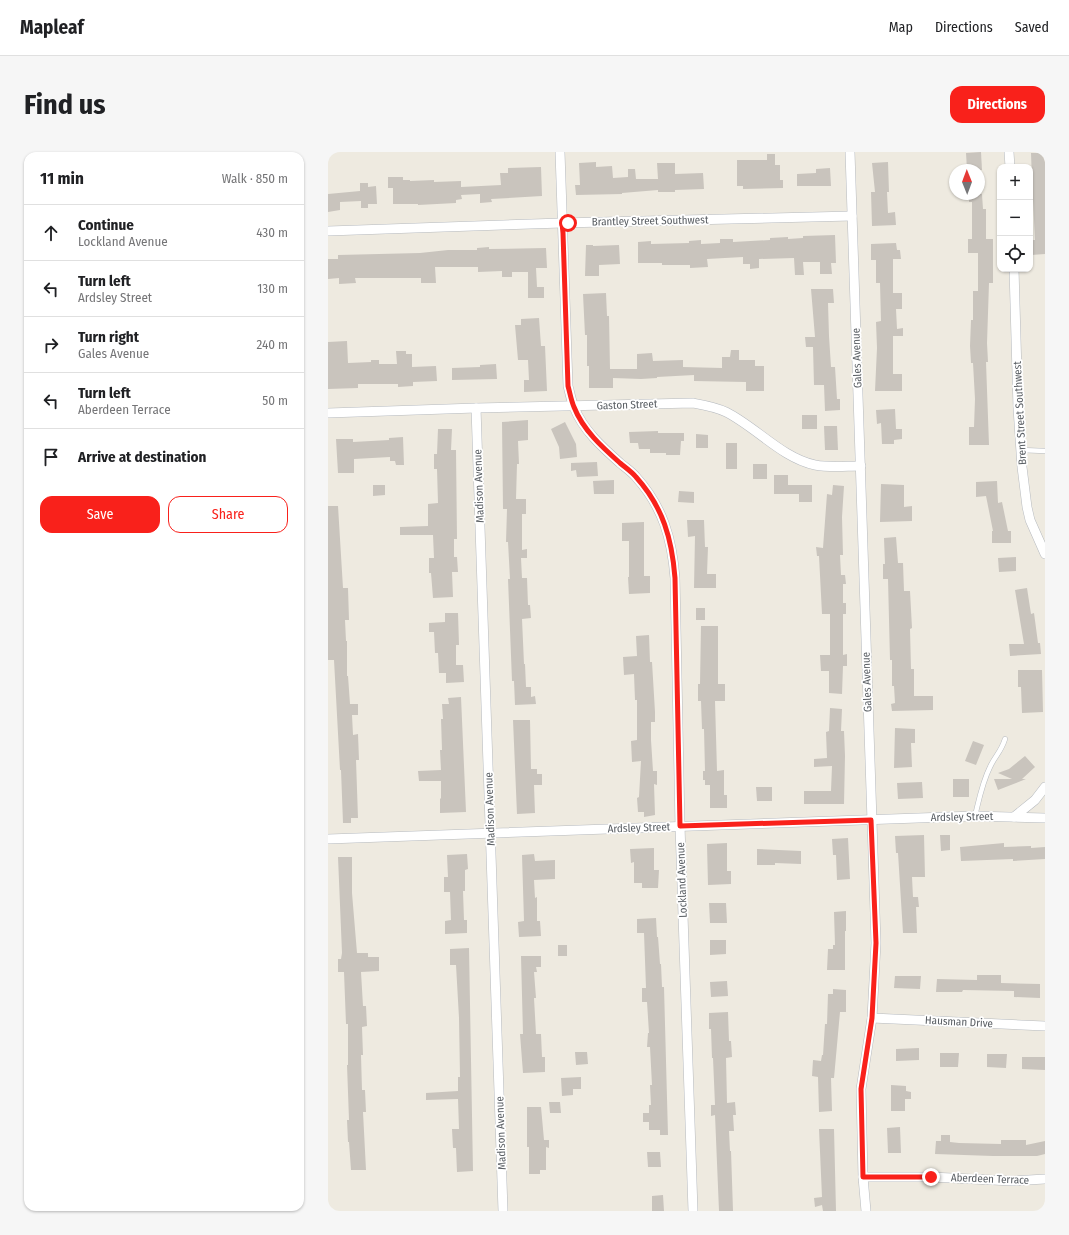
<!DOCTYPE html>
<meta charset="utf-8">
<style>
:root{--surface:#fff;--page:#f6f6f6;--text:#202124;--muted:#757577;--line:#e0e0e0;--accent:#f9211b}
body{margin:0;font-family:"Fira Sans Condensed",sans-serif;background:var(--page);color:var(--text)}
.controls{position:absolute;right:12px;top:12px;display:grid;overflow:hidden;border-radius:8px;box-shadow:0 1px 3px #0004}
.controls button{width:36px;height:36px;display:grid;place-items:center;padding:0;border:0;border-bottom:1px solid var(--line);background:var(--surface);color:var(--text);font:20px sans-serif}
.compass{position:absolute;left:621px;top:12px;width:36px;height:36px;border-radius:50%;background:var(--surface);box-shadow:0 1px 3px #0004;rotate:359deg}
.stop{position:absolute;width:12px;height:12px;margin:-9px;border:3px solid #f9211b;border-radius:50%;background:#fff}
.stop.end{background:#f9211b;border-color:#fff;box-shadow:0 1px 4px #0008}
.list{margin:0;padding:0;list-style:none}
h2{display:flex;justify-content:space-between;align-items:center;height:52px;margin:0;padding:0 16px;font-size:17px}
h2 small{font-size:13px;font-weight:400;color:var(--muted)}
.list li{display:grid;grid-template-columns:26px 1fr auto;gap:12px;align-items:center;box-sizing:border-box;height:56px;padding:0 16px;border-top:1px solid var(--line)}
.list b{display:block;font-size:15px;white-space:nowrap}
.list p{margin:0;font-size:13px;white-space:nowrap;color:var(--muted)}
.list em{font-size:13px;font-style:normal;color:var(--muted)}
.actions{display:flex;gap:8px;padding:12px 16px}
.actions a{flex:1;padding:9px 0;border:1px solid var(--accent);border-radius:12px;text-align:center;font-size:14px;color:var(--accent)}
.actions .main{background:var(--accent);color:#fff}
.icon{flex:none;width:22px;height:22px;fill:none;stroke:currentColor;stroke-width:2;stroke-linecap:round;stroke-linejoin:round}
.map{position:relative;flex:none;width:717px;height:1059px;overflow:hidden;border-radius:12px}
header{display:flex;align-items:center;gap:24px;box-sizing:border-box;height:56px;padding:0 20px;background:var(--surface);border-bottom:1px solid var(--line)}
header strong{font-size:19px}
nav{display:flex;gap:22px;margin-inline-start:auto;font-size:14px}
.intro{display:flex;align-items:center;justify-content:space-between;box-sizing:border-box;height:96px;padding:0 24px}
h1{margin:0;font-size:28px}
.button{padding:10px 18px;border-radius:12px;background:var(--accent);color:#fff;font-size:14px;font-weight:700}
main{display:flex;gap:24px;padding:0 24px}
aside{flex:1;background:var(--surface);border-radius:12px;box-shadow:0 1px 3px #0004}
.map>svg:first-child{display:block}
.building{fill:#c9c4bd}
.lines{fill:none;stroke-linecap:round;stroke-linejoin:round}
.service-casing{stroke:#b6babf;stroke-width:5.5}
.minor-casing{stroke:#b6babf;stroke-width:10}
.service{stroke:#fff;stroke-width:4.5}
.minor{stroke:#fff;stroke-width:9}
.route{stroke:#f9211b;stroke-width:5}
.labels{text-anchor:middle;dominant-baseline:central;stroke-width:3.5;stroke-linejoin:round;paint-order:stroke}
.street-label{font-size:11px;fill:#595e63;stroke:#fff}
</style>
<header>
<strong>Mapleaf</strong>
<nav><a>Map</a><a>Directions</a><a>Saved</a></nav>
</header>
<div class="intro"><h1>Find us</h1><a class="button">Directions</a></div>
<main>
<aside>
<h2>11 min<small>Walk · 850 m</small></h2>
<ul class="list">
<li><svg class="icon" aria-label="ahead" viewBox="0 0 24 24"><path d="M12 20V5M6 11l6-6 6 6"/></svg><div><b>Continue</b><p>Lockland Avenue</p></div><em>430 m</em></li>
<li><svg class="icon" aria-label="left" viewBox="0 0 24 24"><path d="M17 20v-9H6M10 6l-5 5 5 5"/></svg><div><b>Turn left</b><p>Ardsley Street</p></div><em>130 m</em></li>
<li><svg class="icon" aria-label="right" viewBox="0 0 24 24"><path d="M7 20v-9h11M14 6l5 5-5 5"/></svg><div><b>Turn right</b><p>Gales Avenue</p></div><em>240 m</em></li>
<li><svg class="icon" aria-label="left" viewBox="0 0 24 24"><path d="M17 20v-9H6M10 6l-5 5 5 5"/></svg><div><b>Turn left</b><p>Aberdeen Terrace</p></div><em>50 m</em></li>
<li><svg class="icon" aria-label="arrive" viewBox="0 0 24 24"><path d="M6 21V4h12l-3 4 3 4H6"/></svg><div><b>Arrive at destination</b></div></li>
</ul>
<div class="actions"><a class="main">Save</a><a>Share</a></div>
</aside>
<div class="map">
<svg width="717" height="1059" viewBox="0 0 717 1059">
<rect width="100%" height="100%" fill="#eeeae0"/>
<g class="building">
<polygon points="653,0 654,18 639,18 638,1"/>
<polygon points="703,1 717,1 717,102 703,103 702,88 707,88 705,47 702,47 702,29 704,29"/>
<polygon points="439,2 447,2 447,13 452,13 452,28 455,28 455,36 415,37 415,34 409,34 409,8 439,8"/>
<polygon points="268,10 268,15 284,14 285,26 300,25 300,17 307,17 308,27 330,27 329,11 347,11 347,22 375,21 376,37 347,38 347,40 330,40 330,38 294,41 294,42 248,43 247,33 252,33 251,11"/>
<polygon points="560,10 561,40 559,40 560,61 567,60 568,73 544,74 543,40 547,40 544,11"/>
<polygon points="213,15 214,44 163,47 164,50 152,51 152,42 133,43 134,47 128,48 128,51 90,53 90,52 65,52 65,36 60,36 60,25 75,25 75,28 82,28 82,29 106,28 106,30 133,29 133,35 173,33 172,21 180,21 180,16"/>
<polygon points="502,16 503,34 469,34 469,22 488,21 488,17"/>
<polygon points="32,31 40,31 40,35 48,34 49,52 40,52 40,56 33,56 33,49 12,50 12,58 0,60 0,42 32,39"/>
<polygon points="641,42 654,42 655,57 658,57 658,87 665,87 665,131 661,131 659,191 660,210 658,210 661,293 641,293 641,275 646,275 647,247 645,211 643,211 642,194 643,168 645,168 645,139 650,139 650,101 640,101 640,87 644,87 644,50 641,50"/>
<polygon points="507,83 508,111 503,111 504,122 492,122 492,110 475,110 476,123 467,123 466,106 431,107 431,116 422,117 422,112 415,112 415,105 379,107 380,115 362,116 362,113 334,113 334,111 310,111 310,90 323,89 323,92 361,91 361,89 373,88 373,92 392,91 392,87 405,87 405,90 442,88 442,86 460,85 460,87 475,86 475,84"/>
<polygon points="568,91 569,98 572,98 573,107 565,107 565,141 574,141 574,157 568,157 569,177 575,176 575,184 565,184 565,222 574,222 574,239 547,239 549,196 548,170 553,169 552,131 548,131 548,108 543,108 543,92"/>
<polygon points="258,93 265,93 265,94 291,93 292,112 271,113 271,124 257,124"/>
<polygon points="161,95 161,97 218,96 219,116 208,116 209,135 216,135 216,146 200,146 200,120 184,120 184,125 174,125 174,119 150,120 150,115 107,115 108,131 93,131 93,126 27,126 28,131 11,132 11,126 0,127 0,107 10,107 10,103 92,101 120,98 149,98 149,96"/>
<polygon points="483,137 505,137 506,151 500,151 501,184 503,215 507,215 509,247 512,247 512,258 497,259 496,233 486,233 485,195 478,195 477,185 487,185"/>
<polygon points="278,141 279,164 281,164 282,217 309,217 309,202 324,201 325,209 355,208 355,215 394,216 394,205 402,205 403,198 411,198 411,208 427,208 427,214 436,214 436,239 418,239 418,230 366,229 366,223 329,225 329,226 313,227 285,226 285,236 261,236 261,214 259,214 259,183 257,183 255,142"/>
<polygon points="211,166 213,194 217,194 219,239 196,240 196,228 201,228 200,208 190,208 187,173 193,173 193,167"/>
<polygon points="19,189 20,211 43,210 43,208 51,208 51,212 69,212 68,199 78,199 78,202 84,202 84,215 108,214 109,229 85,230 85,234 70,235 70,232 30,232 30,236 0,237 0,190"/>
<polygon points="168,212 169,227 124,228 124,216 152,215 152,213"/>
<polygon points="567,257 568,277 574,277 574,287 566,288 566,292 554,292 553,271 549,272 548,258"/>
<rect x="474" y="263" width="15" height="14"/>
<polygon points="200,268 200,288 190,289 191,312 189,312 188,347 198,347 198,362 194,362 194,398 199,397 199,406 193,406 194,426 199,426 200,453 202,453 203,466 194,467 196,512 197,512 198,535 203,535 203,545 207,544 208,552 187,553 186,529 184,529 180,427 182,427 180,390 178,390 179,357 175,357 174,270"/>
<polygon points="237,270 248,292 249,305 232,307 231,295 223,277"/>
<polygon points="496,274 509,274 510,298 497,298"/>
<polygon points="110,277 124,277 123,298 128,298 129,387 126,387 126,405 129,405 130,420 124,420 125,445 105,446 103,421 101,421 101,406 106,406 105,383 72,383 72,375 100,374 100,352 110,351 109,317 106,317 106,302 109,302"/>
<polygon points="330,279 330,281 356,281 356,289 353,289 352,303 338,303 338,301 322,301 322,297 311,297 310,291 302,291 301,280"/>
<polygon points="368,282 380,283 380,296 368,296"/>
<polygon points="75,285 76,313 68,313 67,309 62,309 62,305 26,307 26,321 10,321 8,287 25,287 25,290 61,288 61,286"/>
<rect x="398" y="291" width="11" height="26"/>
<polygon points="269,310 270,324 249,325 248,318 243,319 243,311"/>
<rect x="425" y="312" width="14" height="15"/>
<polygon points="446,323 460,323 460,333 484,333 484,350 471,350 471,342 446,342"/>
<polygon points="286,328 286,342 266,342 265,329"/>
<polygon points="669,329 670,351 674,350 680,379 683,379 683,391 664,391 664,379 665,379 658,344 648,345 648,330"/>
<polygon points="553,332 576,333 576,355 584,354 584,369 552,370"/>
<polygon points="45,333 57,333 57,343 45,344"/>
<polygon points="505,333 516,334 514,365 515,403 512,403 513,423 517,423 518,432 515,432 515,451 518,451 518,462 515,462 515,503 519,502 519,514 515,514 514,542 501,541 501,519 493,519 492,503 502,503 502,462 494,462 491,404 489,404 488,395 495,396 499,342 504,343"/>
<polygon points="351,339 366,340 366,351 350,350"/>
<polygon points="0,354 10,354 15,436 20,436 21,468 17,468 18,489 19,489 19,524 20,524 22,552 30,552 30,563 24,563 25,583 30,582 31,608 28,608 30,666 23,666 23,671 15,671 13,618 12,618 6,508 0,508"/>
<polygon points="359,368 376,368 377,395 380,395 379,422 388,422 388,436 366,436 367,384 360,385"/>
<polygon points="316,370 316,424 322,424 322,441 301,442 300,425 301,425 301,389 294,389 294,371"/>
<polygon points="568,385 570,411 575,411 576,439 582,439 584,476 582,477 583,517 586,517 586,544 605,544 605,558 564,559 563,552 567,551 566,534 564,534 564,508 562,508 560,427 555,427 555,412 557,412 556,386"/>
<polygon points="688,405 688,419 671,420 670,406"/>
<polygon points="699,436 703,462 706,461 710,491 712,491 713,502 682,504 681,492 696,492 687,438"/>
<rect x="368" y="456" width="9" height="12"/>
<polygon points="117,461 130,461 131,493 128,493 128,513 135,513 136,530 118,531 118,521 111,521 110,501 107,501 106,480 101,480 101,471 117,470"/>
<polygon points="373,474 390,474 390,532 397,532 397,549 387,549 389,619 396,618 396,643 399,643 399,656 382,656 382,633 377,633 377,628 375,628 375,619 377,619 376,577 374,577 373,549 370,549 370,532 372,532"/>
<polygon points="321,483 322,510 324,510 327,560 327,570 323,570 323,588 325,619 329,619 329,633 326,632 327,663 316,665 316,660 310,660 309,646 311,645 313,609 304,610 303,589 309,588 309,548 307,548 306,522 296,523 295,505 309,504 308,484"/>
<polygon points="690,518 714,518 715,560 694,561 693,535 690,535"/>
<polygon points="133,545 138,660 112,661 112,647 113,646 113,629 91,629 90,619 113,618 112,598 114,598 113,567 115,567 114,552 121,552 120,546"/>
<polygon points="502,556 514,557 513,579 516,579 517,604 516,652 476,652 476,639 503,639 504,614 486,615 486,607 499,606 498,580 501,579"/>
<polygon points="185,568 202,568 203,617 209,617 209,622 214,622 214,633 206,633 207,661 189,662"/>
<polygon points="567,576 587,577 587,591 583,591 584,615 566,616"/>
<polygon points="645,589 656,593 648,613 637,609"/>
<polygon points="697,604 707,615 694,627 698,627 670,638 666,627 684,627 670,621 681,617"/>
<rect x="625" y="627" width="16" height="18"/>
<polygon points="594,630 595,646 570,647 569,631"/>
<polygon points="428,635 444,635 444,649 429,649"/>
<polygon points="596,683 597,725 584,725 585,745 590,745 591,755 588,755 589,781 575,781 570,701 568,701 567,684"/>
<polygon points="612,683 622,683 622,698 613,699"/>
<polygon points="520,686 522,727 509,728 508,703 505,703 504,687"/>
<polygon points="399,691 399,719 403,719 403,732 380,733 379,692"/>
<polygon points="676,691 676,695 703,694 703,696 717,695 717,707 685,709 685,707 633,709 632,695"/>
<polygon points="326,696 326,718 331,718 330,736 314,736 314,731 306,731 306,710 303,711 302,697"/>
<polygon points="429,697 473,699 473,712 447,711 447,713 429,713"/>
<polygon points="139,702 140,717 137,718 137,739 135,739 136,768 139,768 139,781 117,782 117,769 123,768 122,740 116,740 116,725 120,725 119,703"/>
<polygon points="206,702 207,709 227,708 227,727 206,728 207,746 209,745 209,769 212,769 213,784 191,785 190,770 196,769 194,703"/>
<polygon points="10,705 24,705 24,741 29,801 40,801 40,805 51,805 51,819 33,820 35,854 38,854 39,874 34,875 35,903 33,903 34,938 37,938 38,960 35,960 38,1018 23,1018 21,990 20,990 19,968 21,968 19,913 20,913 20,872 18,872 16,820 10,820 10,807 13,807 14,801"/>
<polygon points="381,751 398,751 399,771 382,771"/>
<polygon points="518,759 518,779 517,779 517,818 499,818 500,797 505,797 505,793 507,793 506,760"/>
<polygon points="328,766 329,785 330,785 332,812 333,812 334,835 336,835 340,983 332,983 332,978 321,978 321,970 315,970 315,961 321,961 321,953 323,953 322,933 324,933 322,895 319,895 320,881 321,881 319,850 314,850 314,836 318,836 316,781 309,781 309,767"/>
<polygon points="382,788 398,788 398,802 382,803"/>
<rect x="230" y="793" width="9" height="11"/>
<polygon points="141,796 145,1019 129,1020 128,996 125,996 124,977 131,977 130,947 98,948 98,941 130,939 130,925 132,925 131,866 128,813 122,813 122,797"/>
<polygon points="193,804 213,804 213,815 208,815 209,820 206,820 208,846 206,846 208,882 213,882 214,905 217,905 217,920 195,921 192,882 195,882"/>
<polygon points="649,823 673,823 673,831 712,832 712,846 686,845 686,839 635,838 634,840 608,840 609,827 649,828"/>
<polygon points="567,824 593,824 592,837 566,836"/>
<polygon points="399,829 400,844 383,845 382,830"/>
<polygon points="505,837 518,838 518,860 512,860 506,926 503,926 504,959 491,960 490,925 484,924 485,908 493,909 494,903 495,903 497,872 499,872 500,842 505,842"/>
<polygon points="400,860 401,889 403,889 404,905 398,906 399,951 407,950 408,963 405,963 406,979 401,979 402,999 403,999 405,1059 391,1059 387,963 383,964 383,953 387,953 385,906 384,906 383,877 381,877 381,861"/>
<polygon points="591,896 591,908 568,909 568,897"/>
<polygon points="247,900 259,900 260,912 248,913"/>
<polygon points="612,901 631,901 630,915 612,915"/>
<polygon points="659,902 679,902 678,916 659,915"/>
<polygon points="694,905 717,905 717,918 694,917"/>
<polygon points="253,925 253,937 245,937 245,943 234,944 233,926"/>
<polygon points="563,933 578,934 578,939 583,940 583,947 577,947 577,959 563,959"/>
<polygon points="221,950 232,950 233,961 222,961"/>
<polygon points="199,955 213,955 216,988 221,988 221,996 218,995 218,1018 212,1018 212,1022 201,1022 201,995 199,995"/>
<polygon points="572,975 573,1001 560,1001 559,976"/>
<polygon points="491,977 506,977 508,1059 495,1059 494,1053 487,1055 486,1046 494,1045"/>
<polygon points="613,983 622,983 622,990 631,991 673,992 673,988 698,988 698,993 717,989 717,1002 709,1004 665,1004 607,1002 608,989 613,989"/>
<polygon points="319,1000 332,1000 333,1015 320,1015"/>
<polygon points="335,1043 336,1059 324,1059 324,1044"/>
</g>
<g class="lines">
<defs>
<g id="service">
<polyline points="693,298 717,299"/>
<path d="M647 664C651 648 654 631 662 615 667 604 673 600 677 587"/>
</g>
<g id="minor">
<path d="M232 0 240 234C242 241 243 248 246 255 255 278 274 295 292 311 298 316 304 320 308 325 335 355 344 387 347 426L352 674 365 1059"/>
<polyline points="522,0 548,791 544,866 533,937 535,1025 538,1059"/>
<polyline points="681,0 682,15"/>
<polyline points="0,79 234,71 524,64"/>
<polyline points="686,117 690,256 694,315 699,355 702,368 717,402"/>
<polyline points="148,256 175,1059"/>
<path d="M0 261 148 256 365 251C376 253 388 255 398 260 428 275 454 306 487 313 502 316 518 314 533 314"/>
<polyline points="686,665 707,648 717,635"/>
<polyline points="0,687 647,664 717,666"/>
<polyline points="544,866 717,874"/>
<polyline points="535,1025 603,1025 685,1029 717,1027"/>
</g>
</defs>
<use href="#service" class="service-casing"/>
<use href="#minor" class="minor-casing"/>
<use href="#service" class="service"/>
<use href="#minor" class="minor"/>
</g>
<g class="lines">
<path class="route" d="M240 71H234L235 81 240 234C242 241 243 248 246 255 255 278 274 295 292 311 298 316 304 320 308 325 335 355 344 387 347 426L352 674 543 668 548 791 544 866 533 937 535 1025H603"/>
</g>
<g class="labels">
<g class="street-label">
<text transform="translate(322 69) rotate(-1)">Brantley Street Southwest</text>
<text transform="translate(529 206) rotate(-92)">Gales Avenue</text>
<text transform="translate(299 253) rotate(-2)">Gaston Street</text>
<text transform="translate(692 261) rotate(-93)">Brent Street Southwest</text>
<text transform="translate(151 334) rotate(-92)">Madison Avenue</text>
<text transform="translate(539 530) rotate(-92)">Gales Avenue</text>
<text transform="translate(162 657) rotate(-92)">Madison Avenue</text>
<text transform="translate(634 665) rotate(-1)">Ardsley Street</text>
<text transform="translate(311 676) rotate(-2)">Ardsley Street</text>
<text transform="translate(354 728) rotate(-92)">Lockland Avenue</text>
<text transform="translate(631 870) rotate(3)">Hausman Drive</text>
<text transform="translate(173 981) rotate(-92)">Madison Avenue</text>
<text transform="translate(662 1027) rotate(2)">Aberdeen Terrace</text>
</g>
</g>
</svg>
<div class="controls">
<button>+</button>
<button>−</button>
<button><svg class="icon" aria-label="locate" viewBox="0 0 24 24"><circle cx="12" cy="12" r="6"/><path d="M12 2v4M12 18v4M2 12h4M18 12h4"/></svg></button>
</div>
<svg class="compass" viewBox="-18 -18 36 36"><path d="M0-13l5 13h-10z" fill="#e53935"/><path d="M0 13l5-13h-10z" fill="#757577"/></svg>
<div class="stop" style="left:240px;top:71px"></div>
<div class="stop end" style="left:603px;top:1025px"></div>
</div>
</main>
